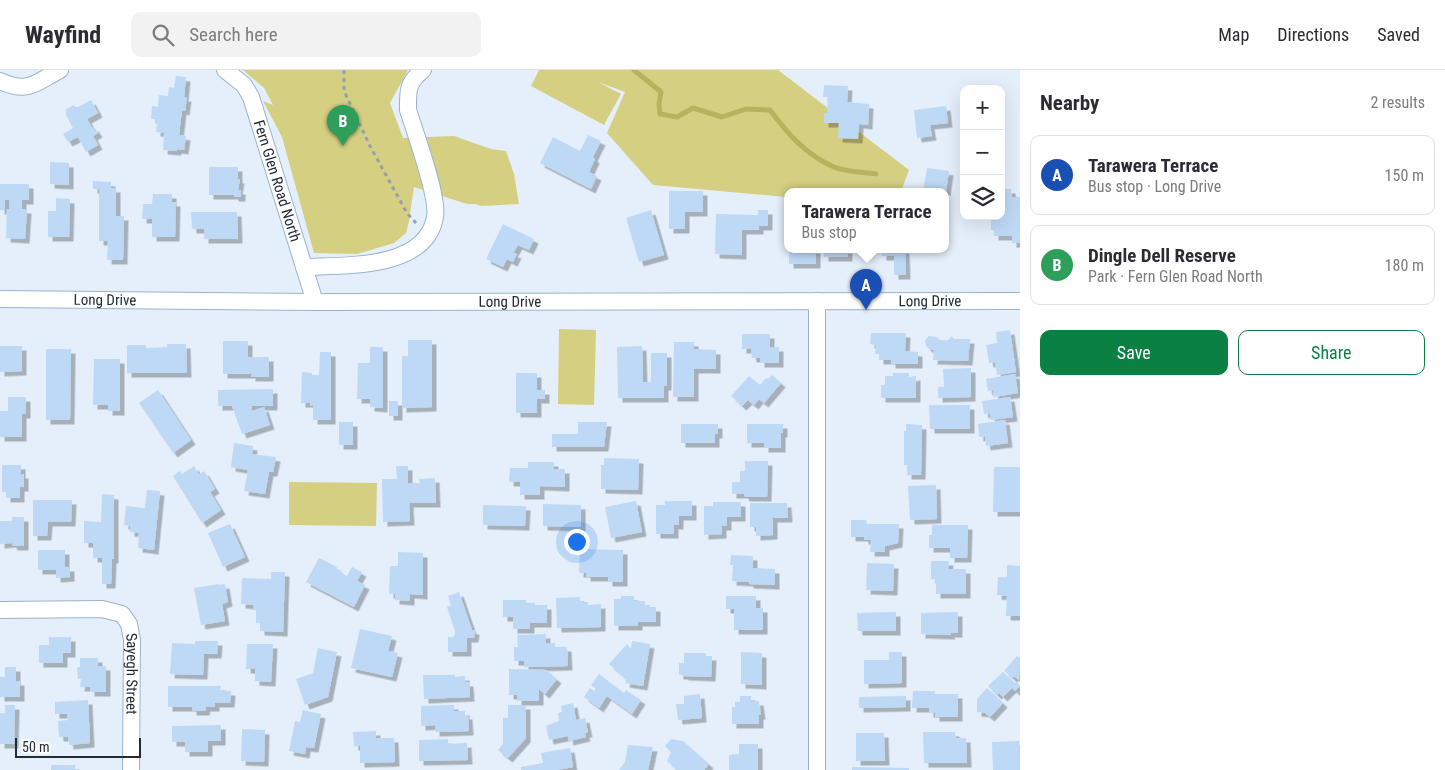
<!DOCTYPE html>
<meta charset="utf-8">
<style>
:root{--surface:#fff;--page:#f2f2f3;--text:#2b2b33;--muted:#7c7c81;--line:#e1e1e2;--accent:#0b8043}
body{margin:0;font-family:"Roboto Condensed",sans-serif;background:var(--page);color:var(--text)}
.controls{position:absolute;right:15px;top:15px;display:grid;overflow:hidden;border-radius:10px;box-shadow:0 5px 20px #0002}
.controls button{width:45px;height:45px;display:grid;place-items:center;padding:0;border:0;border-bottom:1px solid var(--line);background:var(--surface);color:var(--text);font:25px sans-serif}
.scale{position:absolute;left:15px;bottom:12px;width:126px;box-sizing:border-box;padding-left:5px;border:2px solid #222c37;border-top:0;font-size:14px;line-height:18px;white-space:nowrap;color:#222c37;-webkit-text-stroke:4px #fbfbfb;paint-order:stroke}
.you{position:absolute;left:576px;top:471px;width:18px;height:18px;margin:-12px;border:4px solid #fff;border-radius:50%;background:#1a73e8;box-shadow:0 0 0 8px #1a73e833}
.badge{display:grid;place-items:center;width:32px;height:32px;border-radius:50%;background:var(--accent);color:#fff;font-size:16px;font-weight:700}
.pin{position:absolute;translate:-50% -41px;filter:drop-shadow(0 1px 2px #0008)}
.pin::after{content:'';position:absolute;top:26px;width:18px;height:15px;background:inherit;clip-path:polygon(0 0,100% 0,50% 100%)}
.popup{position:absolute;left:784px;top:118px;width:165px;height:65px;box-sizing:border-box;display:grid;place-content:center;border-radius:10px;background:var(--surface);filter:drop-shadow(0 1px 4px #0005);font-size:16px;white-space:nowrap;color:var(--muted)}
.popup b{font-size:19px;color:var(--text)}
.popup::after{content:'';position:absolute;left:50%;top:100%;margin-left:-10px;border:10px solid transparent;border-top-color:var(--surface)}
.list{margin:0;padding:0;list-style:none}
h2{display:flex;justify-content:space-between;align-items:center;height:65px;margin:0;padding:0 20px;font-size:21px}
h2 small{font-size:16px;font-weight:400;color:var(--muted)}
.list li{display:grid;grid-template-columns:32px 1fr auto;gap:15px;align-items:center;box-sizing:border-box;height:80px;margin:0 10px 10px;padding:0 10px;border:1px solid var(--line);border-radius:10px}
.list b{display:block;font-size:19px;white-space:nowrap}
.list p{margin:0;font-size:16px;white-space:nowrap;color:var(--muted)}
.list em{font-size:16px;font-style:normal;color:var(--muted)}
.actions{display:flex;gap:10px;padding:15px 20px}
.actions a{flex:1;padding:11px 0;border:1px solid var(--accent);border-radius:10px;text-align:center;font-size:18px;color:var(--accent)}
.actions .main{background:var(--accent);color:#fff}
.icon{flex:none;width:28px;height:28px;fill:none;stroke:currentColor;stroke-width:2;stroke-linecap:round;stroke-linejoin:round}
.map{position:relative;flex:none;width:1020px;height:700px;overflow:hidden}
header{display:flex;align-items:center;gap:30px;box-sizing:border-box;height:70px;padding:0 25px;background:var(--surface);border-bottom:1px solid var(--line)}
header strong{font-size:24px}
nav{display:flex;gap:28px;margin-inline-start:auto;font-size:18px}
.search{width:350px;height:45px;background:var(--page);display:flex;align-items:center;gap:12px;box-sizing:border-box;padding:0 18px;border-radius:10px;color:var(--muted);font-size:19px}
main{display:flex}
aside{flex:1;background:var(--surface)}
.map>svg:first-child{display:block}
.green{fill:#d5cf82}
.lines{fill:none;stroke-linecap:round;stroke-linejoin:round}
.stream{stroke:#b8b15e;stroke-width:5}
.building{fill:#bed9f6;filter:url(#shadow)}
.minor-casing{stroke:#99b4cf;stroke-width:18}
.path{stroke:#96a0ac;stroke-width:3;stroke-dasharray:4 4;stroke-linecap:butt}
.minor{stroke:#fff;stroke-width:16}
.labels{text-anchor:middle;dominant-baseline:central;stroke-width:4;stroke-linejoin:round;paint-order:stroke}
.street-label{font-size:15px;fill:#222c37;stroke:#fbfbfb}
</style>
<header>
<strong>Wayfind</strong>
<div class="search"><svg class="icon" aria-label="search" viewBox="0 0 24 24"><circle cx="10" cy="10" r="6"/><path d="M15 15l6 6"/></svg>Search here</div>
<nav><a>Map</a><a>Directions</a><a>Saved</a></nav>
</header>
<main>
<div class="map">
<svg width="1020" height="700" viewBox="0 0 1020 700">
<defs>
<filter id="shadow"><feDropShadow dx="4.5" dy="4.5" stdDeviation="0" flood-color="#0004"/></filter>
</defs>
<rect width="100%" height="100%" fill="#e4effb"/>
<g class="green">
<polygon points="243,0 408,0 390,33 403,68 454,66 491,79 506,81 514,104 519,134 481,136 475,134 467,134 414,117 409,151 406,163 394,173 357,184 314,183 282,67 263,31 273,35 264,18"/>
<polygon points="539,0 778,0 909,100 901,121 787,121 787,127 653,115 607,63 625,22 598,12 621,24 604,55 531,16"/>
<polygon points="559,259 596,260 594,335 558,334"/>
<polygon points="289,412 377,413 376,456 289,455"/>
</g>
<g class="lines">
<path class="stream" d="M634 0 661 22 659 34 660 44 677 47 693 38 722 47 746 39 770 40C787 63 806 85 834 97 846 102 862 102 876 104"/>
</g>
<g class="building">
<polygon points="176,6 186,7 184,27 187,27 185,41 182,40 179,65 186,66 184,80 177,79 177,81 163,80 164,63 156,62 157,49 151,49 152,36 158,37 159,25 168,26 169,17 174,18"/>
<polygon points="824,15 848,16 847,32 869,34 868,55 859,54 858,69 838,68 839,53 824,53 824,43 827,43 828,27 823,27"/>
<polygon points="91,30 98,43 87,49 92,58 94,57 98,63 93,66 98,75 86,82 78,67 68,72 63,64 73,58 65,43 67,42 65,40 74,35 75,37 78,37"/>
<polygon points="946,36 948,53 930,55 932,66 917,68 914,40"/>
<polygon points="588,65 601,71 593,87 595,89 589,102 597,106 591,119 540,93 553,67 580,81"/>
<polygon points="50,92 69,93 69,115 50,114"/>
<polygon points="209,97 238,97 238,109 240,109 238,120 241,120 241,127 234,127 234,125 209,125"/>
<polygon points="927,98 949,101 946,121 923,121"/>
<polygon points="93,111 111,112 111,118 116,118 116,146 124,146 123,190 107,190 108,171 99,171 99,119 93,119"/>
<polygon points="0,114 29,114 29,130 22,130 22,139 27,139 25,169 6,168 7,139 9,139 9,130 5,130 5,140 0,140"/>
<polygon points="1001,119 1011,119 1012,127 1020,127 1020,173 1012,173 1012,166 994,166 994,160 991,160 991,146 1001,146"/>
<polygon points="669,121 703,121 703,142 685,142 685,159 669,159"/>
<polygon points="153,124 172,124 172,132 176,132 175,167 152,167 152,149 142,149 143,134 152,134"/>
<polygon points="56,128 70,129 69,167 48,167 48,141 56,141"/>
<polygon points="651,140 664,185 639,192 626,148"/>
<polygon points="758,140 768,140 768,156 759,156 759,160 742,160 742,185 715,184 716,144 758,145"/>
<polygon points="191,142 237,142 238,169 204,169 204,159 192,159"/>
<polygon points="503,154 534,169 529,180 518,175 513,183 517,184 513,192 507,189 503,197 486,189"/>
<rect x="789" y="179" width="27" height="15"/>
<rect x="824" y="179" width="24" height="8"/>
<polygon points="882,179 905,179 906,205 894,205 894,186 882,186"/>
<polygon points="1010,260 1016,302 997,305 995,292 989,293 986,275 997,273 996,262"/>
<polygon points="871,263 906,263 905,281 918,282 918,294 891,294 891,290 879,290 879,284 875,284 876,275 870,274"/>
<polygon points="742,264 770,264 770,277 779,277 779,293 760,293 760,288 752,288 751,279 742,279"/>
<polygon points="929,266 937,267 940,270 948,270 952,266 954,269 970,269 968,291 933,290 934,280 930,280 926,276 925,270"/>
<polygon points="408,270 432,270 432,337 402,338 402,286 408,286"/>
<polygon points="223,271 248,271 248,287 269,287 269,307 251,307 251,304 223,304"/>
<polygon points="674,272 694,272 694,279 716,280 716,299 694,299 694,327 673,327"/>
<polygon points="167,274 186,274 187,303 127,303 127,275 146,275 146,278 167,277"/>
<polygon points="0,276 22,276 22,301 0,302"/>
<polygon points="642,276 643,312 651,312 651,283 667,283 667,316 664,316 664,328 618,328 617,277"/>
<polygon points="370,277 383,277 383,338 370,337 370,329 357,329 358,293 370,293"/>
<polygon points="46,279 71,279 70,350 46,350"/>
<polygon points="320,282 331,282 331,350 313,350 313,335 310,336 310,333 301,333 302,302 312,303 312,305 319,305"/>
<polygon points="94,289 120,289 120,341 108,341 108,335 93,335"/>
<polygon points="971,298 971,327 938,328 938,317 944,317 943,299"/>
<polygon points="516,303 537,303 537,320 545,320 545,329 537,329 537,343 516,343"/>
<polygon points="893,303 909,303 909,307 916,306 916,328 881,328 881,315 885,315 885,306 893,306"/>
<polygon points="1015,304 1018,323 994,327 993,320 988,321 986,309"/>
<polygon points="772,305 781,313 764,333 759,329 754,335 748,330 742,336 731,326 749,306 760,315 766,308 768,309"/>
<polygon points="273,319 273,336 252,336 252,341 264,337 270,355 242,364 232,336 218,336 218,320"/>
<polygon points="158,320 191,370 173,383 139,333"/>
<polygon points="8,327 26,327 26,344 22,344 22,367 0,367 0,341 8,341"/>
<polygon points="1010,327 1013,347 991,350 990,343 984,344 982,331"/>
<rect x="389" y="331" width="9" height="15"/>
<polygon points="929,335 970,335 970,359 930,359"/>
<polygon points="1005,350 1008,373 986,376 985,366 979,367 978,354"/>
<rect x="339" y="352" width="14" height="23"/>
<polygon points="578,352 607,352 604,377 552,377 552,364 578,364"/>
<polygon points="681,354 718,354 718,364 715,364 715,373 681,373"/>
<polygon points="747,354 783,354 783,363 781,363 781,378 764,378 764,373 747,373"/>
<polygon points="906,354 922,355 921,405 907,405 907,395 904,395 904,361 906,361"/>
<polygon points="234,373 253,376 252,384 276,387 273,402 269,402 265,424 244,421 248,400 231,397"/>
<polygon points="604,388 639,389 638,420 601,419 601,395 604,395"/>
<polygon points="745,391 768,391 767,427 745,427 744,424 732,424 732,412 740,412 740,401 745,401"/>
<polygon points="528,392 554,392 554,399 565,399 565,417 540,416 540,425 520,425 520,412 509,412 510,398 528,398"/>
<polygon points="2,395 21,395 21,404 24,404 24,417 20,417 20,428 6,428 6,422 2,422"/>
<polygon points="194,396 199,405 204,401 215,419 210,422 221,440 202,453 173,406 180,401 182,404"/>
<polygon points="396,396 408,396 408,413 420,413 419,409 435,408 436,433 409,433 410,451 383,452 382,409 397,409"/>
<polygon points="994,397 1020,397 1020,442 993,442"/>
<polygon points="936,415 937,449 910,450 908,416"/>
<polygon points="147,420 160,421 154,480 138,478 139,463 130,462 130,456 124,455 126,436 145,438"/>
<polygon points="102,424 114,425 114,489 112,489 111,514 102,514 102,488 93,488 93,473 84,473 84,451 101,452"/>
<polygon points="33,430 72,430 71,452 48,452 47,466 33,466"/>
<polygon points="636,431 642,462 611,468 605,437"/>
<polygon points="665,431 692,431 692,446 679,446 679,455 674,455 674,464 656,464 656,435 665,435"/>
<polygon points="713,432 741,432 741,447 727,447 727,456 722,456 722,464 704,465 704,436 713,436"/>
<polygon points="750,433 787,433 788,448 773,448 773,465 756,466 756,457 750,457"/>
<polygon points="543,434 581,435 581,457 543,456"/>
<polygon points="483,435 526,436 525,456 483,455"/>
<polygon points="12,447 24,447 24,476 13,476 12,473 0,474 0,451 12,451"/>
<polygon points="851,450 866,450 867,454 899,454 898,473 885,476 885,482 870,482 871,470 864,470 864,467 851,467"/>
<polygon points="230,454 245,487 223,497 208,463"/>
<polygon points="932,455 968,455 967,488 950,488 950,478 929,478 929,465 932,465"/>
<polygon points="580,479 623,480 623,512 608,512 608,507 586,507 586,503 579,503"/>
<polygon points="38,480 65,480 65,497 70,497 70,507 56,508 56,500 38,500"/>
<polygon points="398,482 423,483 423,525 410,524 410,531 395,530 395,524 389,524 390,496 398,496"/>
<polygon points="731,485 753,486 753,498 775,499 775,515 749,514 749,512 732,511 733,495 730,495"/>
<polygon points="319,488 337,497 336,499 347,506 352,497 362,502 357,511 365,515 354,537 306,512"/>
<polygon points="931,491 949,491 948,499 966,499 966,524 936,524 936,509 931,509"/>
<polygon points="867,493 894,494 893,521 866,520"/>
<polygon points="1007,495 1020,496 1020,546 1006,546 1007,526 997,525 998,507 1007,507"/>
<polygon points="271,502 285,502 283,562 260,561 260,553 256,553 256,540 253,540 254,535 241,534 242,508 271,509"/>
<polygon points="219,514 219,515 225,514 228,532 222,534 225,551 201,555 194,518"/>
<polygon points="459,522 472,560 475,560 474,568 467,568 467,582 448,582 448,567 454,567 455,561 447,537 451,535 448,526"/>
<polygon points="621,526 634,526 634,531 645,531 645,535 650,535 650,537 656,537 656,552 638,552 638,556 614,556 614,529 621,529"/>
<polygon points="726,526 756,526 756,538 763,538 763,560 734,560 734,539 726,539"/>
<polygon points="580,527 580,532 588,532 588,535 601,534 601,557 557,558 556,528"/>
<polygon points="503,530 526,530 526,533 535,533 535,535 547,535 547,553 530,553 530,559 513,559 513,547 503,547"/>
<polygon points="896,542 896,561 858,561 857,543"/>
<polygon points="958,542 958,563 950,563 951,565 921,564 921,543"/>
<polygon points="360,559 392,566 388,581 398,583 392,607 351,598"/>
<polygon points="546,564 546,573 555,573 555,577 567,577 568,596 524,597 524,591 514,591 514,577 518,577 517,565"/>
<polygon points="49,567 71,567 71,583 63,583 63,593 39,593 39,575 49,575"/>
<polygon points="195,571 218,571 217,584 204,584 203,605 170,604 172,573 195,574"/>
<polygon points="632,571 650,574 643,616 625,613 626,609 609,594 627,574 631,579"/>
<polygon points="247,574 273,574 271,612 255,611 255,599 246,599"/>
<polygon points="318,578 337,582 328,627 305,635 296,609 313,603"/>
<polygon points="741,582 762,583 762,615 741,614"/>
<polygon points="889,582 902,582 902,613 864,614 864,590 889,590"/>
<polygon points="684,583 706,583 706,586 712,586 711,607 684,606 684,605 679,605 679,593 684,593"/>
<polygon points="1017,586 1020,588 1019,610 1014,606 1013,608 1004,601"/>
<polygon points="80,588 98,588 98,596 106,596 106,622 90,622 90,617 80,617 81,609 78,609 77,597 80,597"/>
<polygon points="5,597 16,597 16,611 20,611 20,627 0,627 0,607 5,607"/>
<polygon points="509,599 546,600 557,609 545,624 539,619 539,631 517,631 517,625 509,625"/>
<polygon points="1003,602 1015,613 1016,612 1020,615 1015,621 1012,618 1003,627 999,623 997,625 988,616"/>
<polygon points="599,604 624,623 626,620 641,630 632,644 607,626 599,638 584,627 590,618 594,621 596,619 591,615"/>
<polygon points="423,605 455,605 455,607 465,606 465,612 469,612 470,627 424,629"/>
<polygon points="168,616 221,616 220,621 231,621 230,633 215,633 215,637 206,637 205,641 192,641 192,637 168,637"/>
<polygon points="987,618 1003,633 990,647 985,643 977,642 977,629"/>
<polygon points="913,621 935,621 935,624 958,624 958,647 935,647 935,643 929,643 929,638 912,638"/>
<polygon points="700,624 702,648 678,650 676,634 684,634 684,626"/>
<polygon points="740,626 751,626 751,632 759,631 761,645 759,645 759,654 732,654 732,637 735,637 735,632 740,632"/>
<polygon points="906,626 906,637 859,638 859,627"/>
<polygon points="88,630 90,673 69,675 68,667 59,667 58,651 68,650 67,644 55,644 55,632"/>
<polygon points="573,633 576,650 585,648 588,663 585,663 586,667 569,671 568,666 549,670 546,656 559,651 558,643 562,642 561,636"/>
<polygon points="5,635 15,635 14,674 0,674 0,643 5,643"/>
<polygon points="454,635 454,641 465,641 465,645 468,645 469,661 435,662 435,655 421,656 421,636"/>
<polygon points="508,635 526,635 526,668 508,688 498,680 503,674 503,648 508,648"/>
<polygon points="303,640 321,644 314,678 306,677 305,684 289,681 295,651 300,652"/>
<polygon points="221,655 221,671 208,671 208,682 185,682 185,672 172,672 172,656"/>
<polygon points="242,659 265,660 264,692 241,691"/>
<polygon points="376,661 376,668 394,668 395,692 360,693 360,676 354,676 353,662"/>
<polygon points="923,662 955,662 956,668 966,668 967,693 924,693"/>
<polygon points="856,663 884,663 885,691 856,691"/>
<polygon points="448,669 448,674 467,673 468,690 419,691 419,670"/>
<polygon points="671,669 683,671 709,694 704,700 677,700 667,691 671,682 665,676"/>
<polygon points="1019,671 1020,700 993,700 992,672"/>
<polygon points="739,674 758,674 758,700 729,700 729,685 739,684"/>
<polygon points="628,675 653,677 648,700 619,700 625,692"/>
<polygon points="570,678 573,697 558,700 521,700 521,697 543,693 541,683"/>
<rect x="51" y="695" width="24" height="5"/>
<polygon points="852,697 909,698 909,700 852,700"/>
</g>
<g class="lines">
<defs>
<g id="minor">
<path id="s1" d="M225 0 244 15 251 27 315 232"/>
<path d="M0 11C28 24 35 13 60 0"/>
<path d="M304 197C344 195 426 200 435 147 439 128 415 62 408 40 408 20 407 13 423 0"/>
<path id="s2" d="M0 229 315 232 1020 231"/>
<path id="s3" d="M0 540 102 539 122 544 129 554 132 570 131 700"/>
<polyline points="817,700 817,231"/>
</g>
</defs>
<use href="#minor" class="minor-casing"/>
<polyline class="path" points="344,0 344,21 370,76 407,143 416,153"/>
<use href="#minor" class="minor"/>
</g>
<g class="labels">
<g class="street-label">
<text stroke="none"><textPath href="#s1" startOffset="126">Fern Glen Road North</textPath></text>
<text stroke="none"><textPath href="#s2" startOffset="105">Long Drive</textPath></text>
<text stroke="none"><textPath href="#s2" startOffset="510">Long Drive</textPath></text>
<text stroke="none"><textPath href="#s2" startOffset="930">Long Drive</textPath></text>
<text stroke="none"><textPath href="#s3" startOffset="185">Sayegh Street</textPath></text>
</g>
</g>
</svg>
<div class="controls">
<button>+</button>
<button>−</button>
<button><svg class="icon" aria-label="layers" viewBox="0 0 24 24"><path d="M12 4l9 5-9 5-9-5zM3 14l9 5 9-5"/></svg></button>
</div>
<div class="scale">50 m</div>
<div class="you"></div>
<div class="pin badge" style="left:866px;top:240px;background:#1a4fb4">A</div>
<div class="popup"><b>Tarawera Terrace</b>Bus stop</div>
<div class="pin badge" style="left:343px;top:76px;background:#2e9e5b">B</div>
</div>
<aside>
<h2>Nearby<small>2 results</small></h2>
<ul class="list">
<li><span class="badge" style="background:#1a4fb4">A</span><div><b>Tarawera Terrace</b><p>Bus stop · Long Drive</p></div><em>150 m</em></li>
<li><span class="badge" style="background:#2e9e5b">B</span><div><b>Dingle Dell Reserve</b><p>Park · Fern Glen Road North</p></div><em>180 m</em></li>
</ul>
<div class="actions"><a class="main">Save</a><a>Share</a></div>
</aside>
</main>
